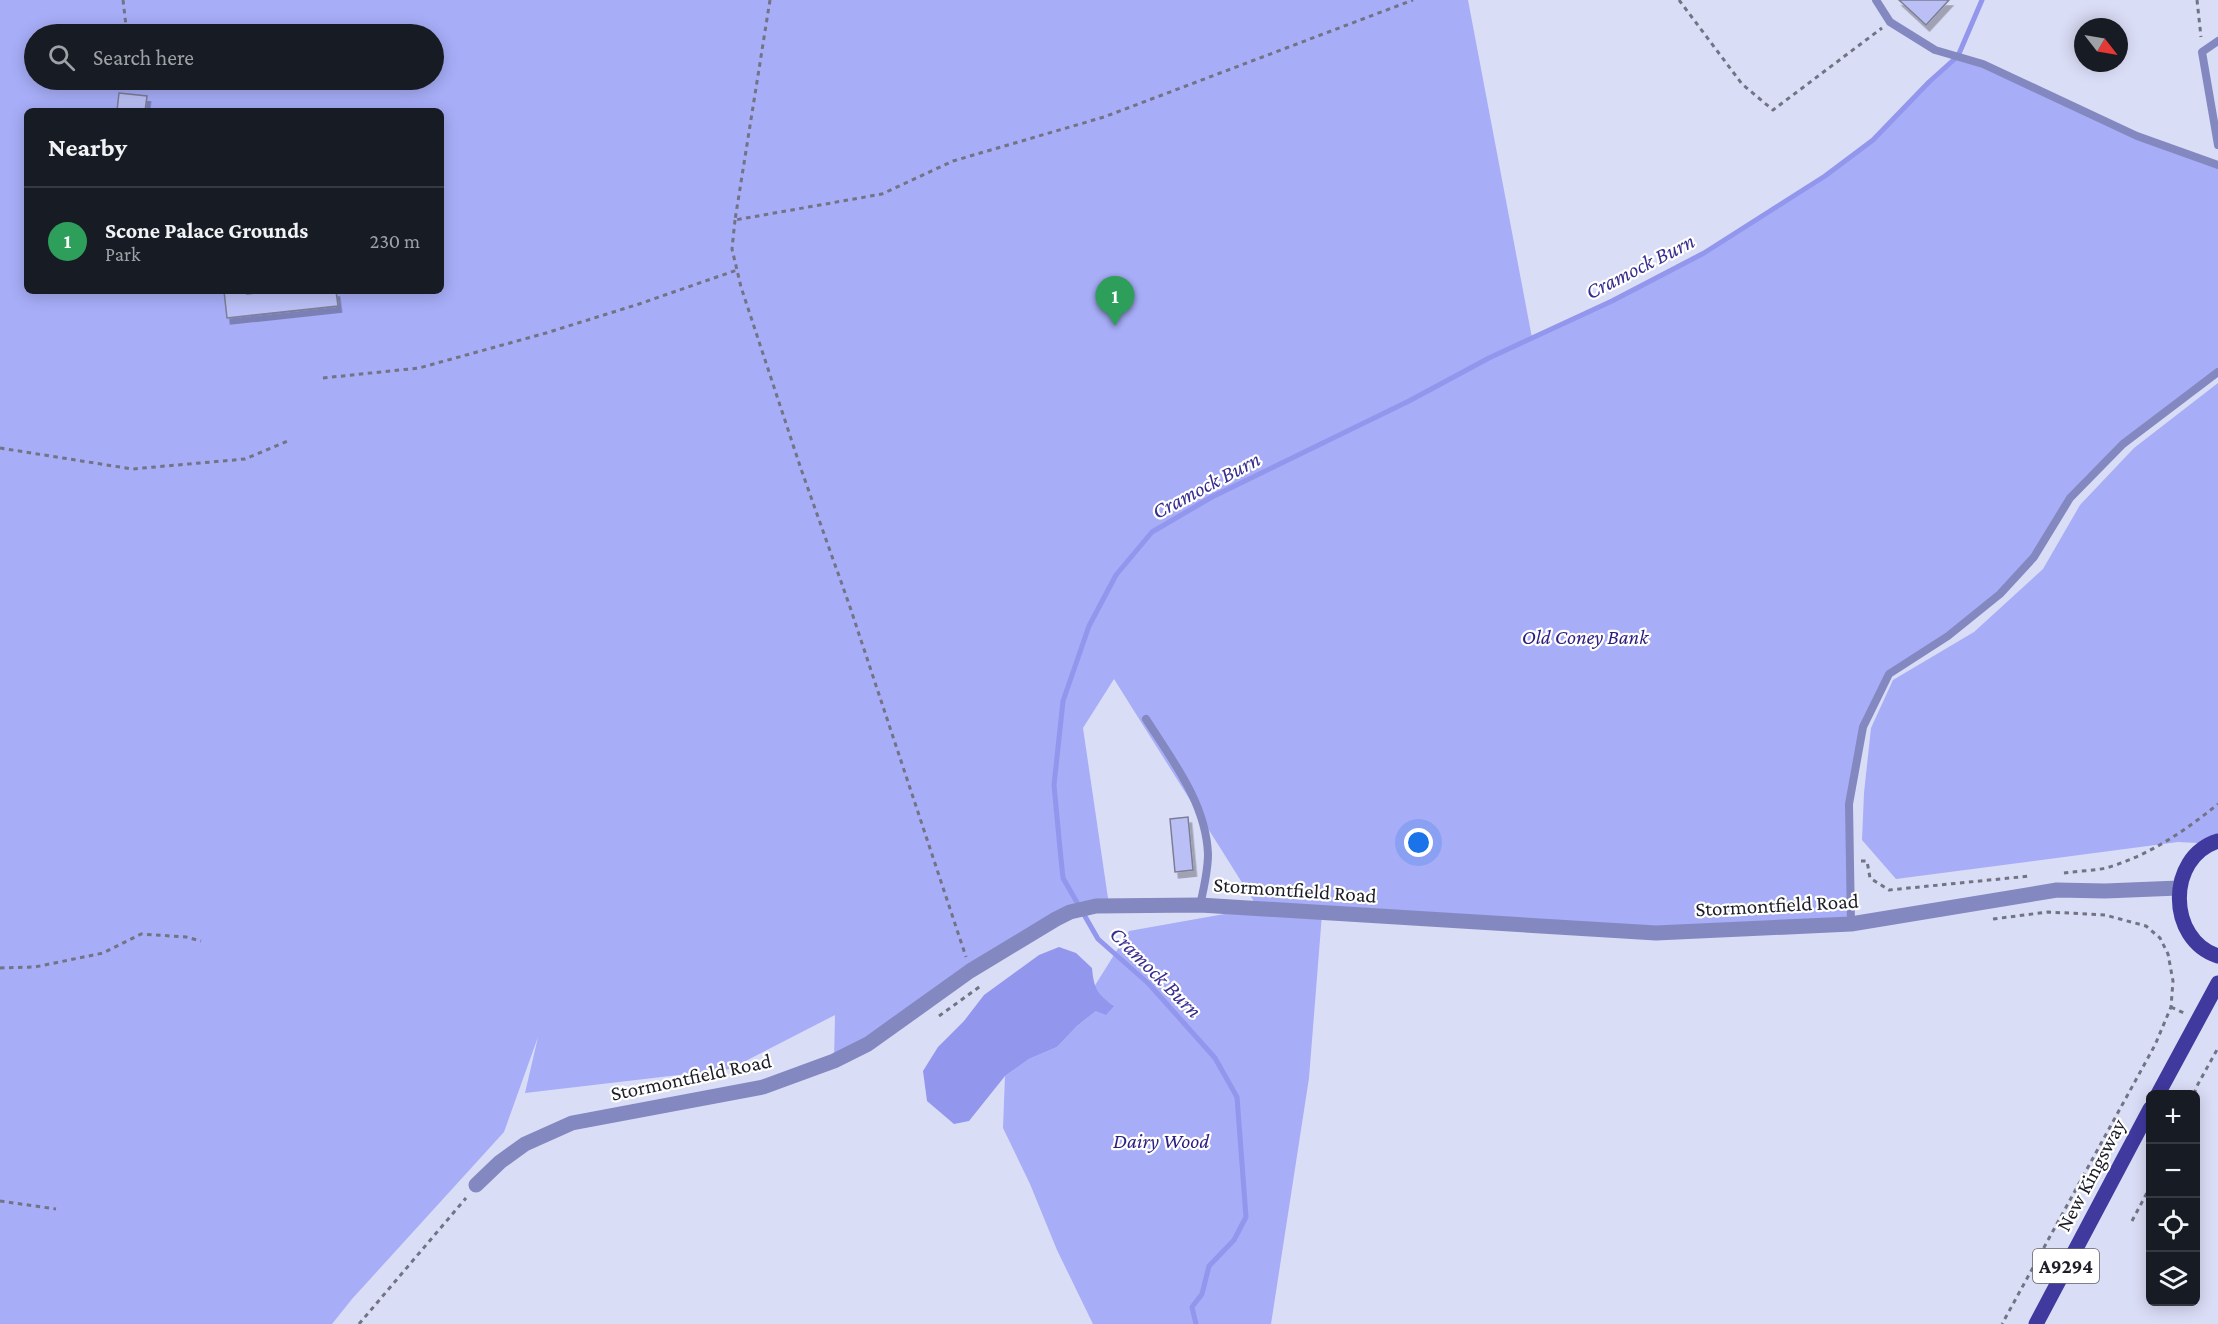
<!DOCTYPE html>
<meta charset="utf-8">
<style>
:root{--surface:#171b24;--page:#242831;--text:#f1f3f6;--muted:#9ea1a6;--line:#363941;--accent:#0b8043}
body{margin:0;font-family:"Crimson Pro",serif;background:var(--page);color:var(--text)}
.controls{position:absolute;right:18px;bottom:18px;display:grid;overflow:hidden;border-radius:9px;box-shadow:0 3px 15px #0003}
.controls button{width:54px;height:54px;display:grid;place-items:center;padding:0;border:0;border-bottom:2px solid var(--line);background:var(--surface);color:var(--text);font:30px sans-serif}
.compass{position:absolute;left:2074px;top:18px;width:54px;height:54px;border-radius:50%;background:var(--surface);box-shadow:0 3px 15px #0003;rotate:121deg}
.you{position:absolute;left:1419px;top:843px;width:21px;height:21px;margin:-15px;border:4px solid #fff;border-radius:50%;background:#1a73e8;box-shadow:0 0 0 9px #1a73e833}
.badge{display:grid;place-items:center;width:39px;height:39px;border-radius:50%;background:var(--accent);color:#fff;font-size:20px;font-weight:700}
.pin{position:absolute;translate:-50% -50px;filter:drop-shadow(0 2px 3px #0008)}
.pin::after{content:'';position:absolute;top:32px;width:21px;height:18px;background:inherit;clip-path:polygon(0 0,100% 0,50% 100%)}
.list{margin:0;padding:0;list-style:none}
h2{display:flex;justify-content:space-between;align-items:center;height:78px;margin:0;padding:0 24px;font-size:26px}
h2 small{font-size:20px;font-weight:400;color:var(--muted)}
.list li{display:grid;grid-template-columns:39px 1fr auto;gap:18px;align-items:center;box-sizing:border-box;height:108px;padding:0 24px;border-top:2px solid var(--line)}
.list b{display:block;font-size:22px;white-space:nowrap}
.list p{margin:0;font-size:20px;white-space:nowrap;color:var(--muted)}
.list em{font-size:20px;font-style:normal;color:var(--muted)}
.icon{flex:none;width:33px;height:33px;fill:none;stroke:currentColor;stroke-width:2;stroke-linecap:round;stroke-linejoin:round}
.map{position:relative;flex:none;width:2218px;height:1324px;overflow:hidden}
.search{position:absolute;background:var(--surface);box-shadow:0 3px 15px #0003;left:24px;top:24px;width:420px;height:66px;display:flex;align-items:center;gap:15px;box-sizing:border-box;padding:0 21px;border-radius:33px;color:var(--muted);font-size:22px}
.panel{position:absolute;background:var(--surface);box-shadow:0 3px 15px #0003;left:24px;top:108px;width:420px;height:186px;border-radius:9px}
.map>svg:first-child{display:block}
.green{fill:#a7adf7;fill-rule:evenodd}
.water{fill:#9296ed}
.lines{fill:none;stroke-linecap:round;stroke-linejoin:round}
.stream{stroke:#9296ed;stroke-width:5}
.building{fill:#babff5;stroke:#7c7e95;stroke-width:1.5;filter:url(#shadow)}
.path{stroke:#727384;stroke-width:3;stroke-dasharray:4.5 4.5;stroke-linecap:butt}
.service{stroke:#8488c0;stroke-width:8}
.minor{stroke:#8488c0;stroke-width:15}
.primary{stroke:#40399e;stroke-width:15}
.labels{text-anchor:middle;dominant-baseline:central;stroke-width:4.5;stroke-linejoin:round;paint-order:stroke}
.shield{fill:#fff;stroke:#606167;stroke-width:1.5}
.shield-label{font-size:20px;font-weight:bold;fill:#1c1d26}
.park-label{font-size:21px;font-style:italic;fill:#2c1e81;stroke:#fff}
.street-label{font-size:21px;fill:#1c1d26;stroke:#fff}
.water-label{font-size:22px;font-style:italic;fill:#372d90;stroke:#fff}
</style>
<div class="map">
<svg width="2218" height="1324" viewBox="0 0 2218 1324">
<defs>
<filter id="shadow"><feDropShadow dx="3.5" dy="6" stdDeviation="0" flood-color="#0004"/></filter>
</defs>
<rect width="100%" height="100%" fill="#daddf6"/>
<g class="green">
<path d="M0 0H1468L1532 338 1612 301 1704 253 1825 176 1873 140 1929 82 1958 56 2137 136 2218 165V372L2123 444 2070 498 2034 557 2000 594 1889 674 1863 727 1849 804 1851 924 1656 933 1322 914 1309 1078 1271 1324H1093L1057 1250 1030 1184 1003 1128 1005 1076 1029 1059 1057 1047 1077 1026 1096 1011 1113 1005 1102 998 1094 987 1129 931 1258 908 1114 679 1083 728 1109 905 1070 912 834 1061 835 1015 730 1069 525 1093 538 1037 504 1132 352 1299 332 1324H0ZM34 34H434V80H34ZM27 111H441V291H27Z"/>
<polygon points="2218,383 2218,844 2178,842 1896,879 1862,840 1864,793 1871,728 1893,680 1974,632 2043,569 2080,505 2134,448"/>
</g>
<path class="water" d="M1059 947 1076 953 1092 968C1094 989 1097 994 1114 1006L1106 1015 1096 1011 1077 1026 1057 1047 1029 1059 1005 1076 969 1121 954 1124 927 1101 923 1071 938 1047 964 1021 984 995 1039 955Z"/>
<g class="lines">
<polyline class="stream" points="1196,1324 1192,1307 1202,1294 1209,1266 1234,1240 1246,1217 1237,1097 1215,1058 1149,984 1098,939 1063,878 1060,849 1054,785 1063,701 1089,626 1116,575 1152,532 1212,497 1409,401 1489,358 1612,301 1704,253 1825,176 1873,140 1929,82 1958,56 1982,0"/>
</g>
<g class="building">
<polygon points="1899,0 1949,0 1926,25"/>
<polygon points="119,93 147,96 145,111 117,111"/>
<polygon points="224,291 246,291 247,294 275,291 336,291 338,306 227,318"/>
<polygon points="1188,817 1193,870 1175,872 1170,819"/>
</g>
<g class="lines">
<g class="path">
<polyline points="123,0 127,34"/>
<polyline points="770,0 735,220 882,194 953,161 1104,117 1413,0"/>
<polyline points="1679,0 1742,84 1773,110 1882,28"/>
<polyline points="2197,0 2201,37"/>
<polyline points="735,220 732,249 741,287 801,469 850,607 966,957"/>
<polyline points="323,378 419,368 546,333 639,304 737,270"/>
<polyline points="0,448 132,469 245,459 290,440"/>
<polyline points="1861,861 1867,861 1870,878 1889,890 2030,876"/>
<path d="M2064 873C2077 871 2092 871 2106 868 2148 856 2185 831 2218 804"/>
<polyline points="1993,919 2048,912 2105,915 2146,926 2160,938 2168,954 2173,981 2171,1007 2155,1045 2002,1324"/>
<polyline points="0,968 35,967 103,953 141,934 186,937 201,941"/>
<polyline points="2171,1007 2186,1014"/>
<polyline points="939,1016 982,985"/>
<polyline points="2194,1094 2198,1084 2218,1048"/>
<polyline points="0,1201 56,1209"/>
<polyline points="2132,1221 2150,1187"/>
<polyline points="359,1324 466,1198"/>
</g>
<g class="service">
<polyline points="1876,0 1890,22 1935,50 1983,64 2137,136 2218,165"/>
<polyline points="2218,41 2202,52 2218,145"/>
<path d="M1146 719C1172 760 1206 803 1208 854 1208 871 1204 888 1200 905"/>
<polyline points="1851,924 1849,804 1863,727 1889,674 1948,636 2000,594 2034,557 2070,498 2123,444 2218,372"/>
</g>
<polyline class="minor" points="476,1185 500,1162 525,1144 572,1123 763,1087 834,1061 868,1044 970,971 1056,919 1070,912 1096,906 1200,905 1656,933 1851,924 2057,890 2105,891 2179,888"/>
<g class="primary">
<path d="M2218 841C2166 857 2167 940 2218 956"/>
<polyline points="2158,1094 2218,983"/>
<polyline points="2036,1324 2150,1109"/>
</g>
</g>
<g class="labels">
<rect class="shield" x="2033" y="1249" width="66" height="34" rx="4.5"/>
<g class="shield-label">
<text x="2066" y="1266">A9294</text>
</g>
<g class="park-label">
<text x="1585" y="637">Old Coney Bank</text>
<text x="1161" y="1141">Dairy Wood</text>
</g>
<g class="street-label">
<text transform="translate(1295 890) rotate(4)">Stormontfield Road</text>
<text transform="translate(1777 905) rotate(-3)">Stormontfield Road</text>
<text transform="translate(691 1077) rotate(-12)">Stormontfield Road</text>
<text transform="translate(2091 1175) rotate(-62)">New Kingsway</text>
</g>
<g class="water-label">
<text transform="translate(1640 266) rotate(-27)">Cramock Burn</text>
<text transform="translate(1206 485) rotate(-28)">Cramock Burn</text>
<text transform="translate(1156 972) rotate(45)">Cramock Burn</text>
</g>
</g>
</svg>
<div class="controls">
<button>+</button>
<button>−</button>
<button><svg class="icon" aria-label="locate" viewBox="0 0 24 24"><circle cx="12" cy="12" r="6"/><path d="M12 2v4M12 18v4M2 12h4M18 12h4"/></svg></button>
<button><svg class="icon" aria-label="layers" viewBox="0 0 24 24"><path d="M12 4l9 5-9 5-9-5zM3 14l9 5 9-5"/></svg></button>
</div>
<svg class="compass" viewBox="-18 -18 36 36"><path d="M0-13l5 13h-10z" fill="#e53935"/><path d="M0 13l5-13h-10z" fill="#9ea1a6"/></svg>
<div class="you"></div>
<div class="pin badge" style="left:1115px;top:326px;background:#2e9e5b">1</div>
<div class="search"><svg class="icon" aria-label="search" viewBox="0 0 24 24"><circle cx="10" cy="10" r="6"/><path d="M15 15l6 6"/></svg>Search here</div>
<section class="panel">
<h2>Nearby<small></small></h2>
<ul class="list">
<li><span class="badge" style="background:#2e9e5b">1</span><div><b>Scone Palace Grounds</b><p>Park</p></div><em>230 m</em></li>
</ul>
</section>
</div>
